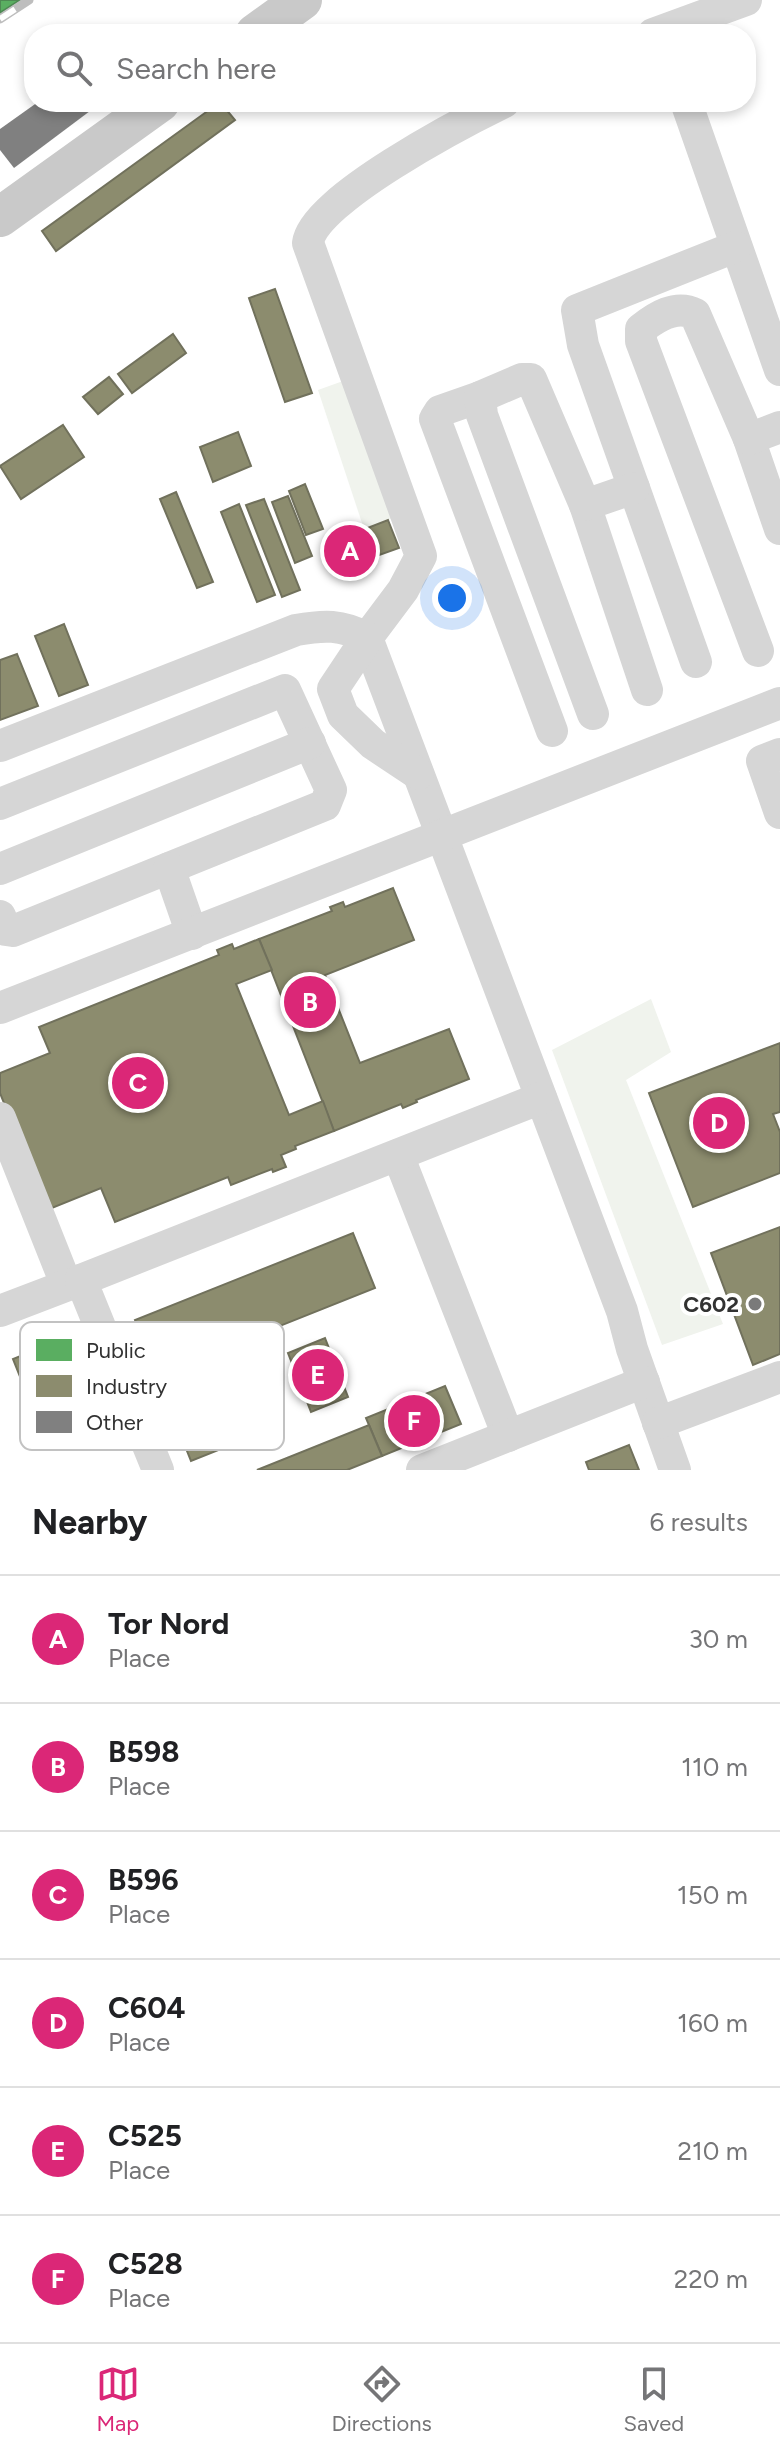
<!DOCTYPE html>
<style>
:root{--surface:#fff;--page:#f2f2f2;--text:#202124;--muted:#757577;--line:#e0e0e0;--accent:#db2777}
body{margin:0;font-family:Figtree,sans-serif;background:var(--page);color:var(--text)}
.you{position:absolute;left:452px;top:598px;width:28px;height:28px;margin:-20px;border:6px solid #fff;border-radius:50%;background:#1a73e8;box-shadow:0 0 0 12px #1a73e833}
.badge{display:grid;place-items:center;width:52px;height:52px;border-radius:50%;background:var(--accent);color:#fff;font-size:26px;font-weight:700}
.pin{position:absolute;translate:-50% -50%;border:4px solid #fff;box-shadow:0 2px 8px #0006}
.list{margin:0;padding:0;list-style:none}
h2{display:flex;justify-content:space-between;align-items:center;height:104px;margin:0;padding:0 32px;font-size:34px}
h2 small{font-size:26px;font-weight:400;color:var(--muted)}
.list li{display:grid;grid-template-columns:52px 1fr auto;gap:24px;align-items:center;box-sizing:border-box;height:128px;padding:0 32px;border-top:2px solid var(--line)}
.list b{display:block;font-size:30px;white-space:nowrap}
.list p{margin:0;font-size:26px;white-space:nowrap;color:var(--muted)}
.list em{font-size:26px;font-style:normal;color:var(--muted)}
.icon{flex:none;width:44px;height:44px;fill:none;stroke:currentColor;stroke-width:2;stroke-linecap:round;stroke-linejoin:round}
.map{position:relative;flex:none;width:780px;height:1470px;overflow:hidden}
.search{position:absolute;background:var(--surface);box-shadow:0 4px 12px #0003;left:24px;right:24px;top:24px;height:88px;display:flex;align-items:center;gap:20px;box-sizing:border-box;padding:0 28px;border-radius:32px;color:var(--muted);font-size:30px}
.sheet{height:872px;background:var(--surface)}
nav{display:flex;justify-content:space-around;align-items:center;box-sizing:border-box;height:112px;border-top:2px solid var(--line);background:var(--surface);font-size:22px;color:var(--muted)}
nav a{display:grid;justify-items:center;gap:4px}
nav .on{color:var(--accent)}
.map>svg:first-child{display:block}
.green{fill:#f0f3ed}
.public{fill:#5aae61;stroke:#4e8953;stroke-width:2}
.industry{fill:#8c8c6e;stroke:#71715c;stroke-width:2}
.building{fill:#808080}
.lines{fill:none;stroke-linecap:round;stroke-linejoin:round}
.minor{stroke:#d6d6d6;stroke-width:32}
.major{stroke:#c9c9c9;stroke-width:40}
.rail-casing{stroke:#bebebe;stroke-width:9}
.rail{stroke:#fff;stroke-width:6;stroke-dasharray:18;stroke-linecap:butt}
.poi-dot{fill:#7a7a7a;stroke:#fff;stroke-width:3}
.labels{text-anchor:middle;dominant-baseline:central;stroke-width:8;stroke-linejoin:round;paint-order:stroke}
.poi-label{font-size:22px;font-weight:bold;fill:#323232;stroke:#fff;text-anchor:end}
.key{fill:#fff;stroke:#c2c2c2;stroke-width:2}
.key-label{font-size:22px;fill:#323232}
</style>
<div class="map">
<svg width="780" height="1470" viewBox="0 0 780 1470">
<rect width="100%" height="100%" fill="#fff"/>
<g class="green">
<polygon points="343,381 396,517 364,529 318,390"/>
<polygon points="651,999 671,1052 626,1080 723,1324 662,1345 552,1050"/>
</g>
<polygon class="public" points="0,0 20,0 0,13"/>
<g class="industry">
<polygon points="220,102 235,120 56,251 42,231"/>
<polygon points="275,289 312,393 285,402 249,298"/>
<polygon points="173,334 186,353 132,393 118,374"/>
<polygon points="109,377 123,394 98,414 83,397"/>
<polygon points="63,425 84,457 21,499 0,466"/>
<polygon points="238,432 251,466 213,482 200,447"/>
<polygon points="305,484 323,529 306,535 289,491"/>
<polygon points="176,492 213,582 197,588 160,499"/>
<polygon points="288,496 312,556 295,563 272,502"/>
<polygon points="264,499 300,590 282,597 246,505"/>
<polygon points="239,504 275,595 257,602 221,512"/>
<polygon points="388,520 399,548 368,559 357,532"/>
<polygon points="357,532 368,559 344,570 332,542"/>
<polygon points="64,624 88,685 59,696 35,636"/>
<polygon points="17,654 38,706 0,720 0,660"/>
<polygon points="393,888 414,940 325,975 360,1063 449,1029 469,1079 416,1100 417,1102 403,1108 401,1104 334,1131 259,939 332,911 330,907 343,902 345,907"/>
<polygon points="259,939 272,970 236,984 289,1115 323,1101 334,1131 295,1146 296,1149 281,1155 286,1167 273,1172 272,1169 231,1185 228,1177 115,1222 101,1188 47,1210 0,1093 0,1073 50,1053 39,1027 219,955 217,950 232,944 234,949"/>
<polygon points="780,1043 780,1112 773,1114 780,1132 780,1173 693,1207 649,1093"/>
<polygon points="780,1227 780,1354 753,1365 711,1253"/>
<polygon points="353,1233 375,1288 232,1345 266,1431 191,1461 135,1320"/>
<polygon points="325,1338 348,1397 311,1412 288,1353"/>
<polygon points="55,1342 87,1420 74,1426 72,1420 42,1432 13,1359"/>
<polygon points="445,1386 461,1424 382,1456 366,1418"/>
<polygon points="369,1425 382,1456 347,1470 257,1470"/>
<polygon points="629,1445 639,1470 589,1470 586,1462"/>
</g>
<polygon class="building" points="38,102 102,102 14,168 0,150 0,129"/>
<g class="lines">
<g class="minor">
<polyline points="653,34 746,0"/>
<path d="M504 102C463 122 313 200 308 243L421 556 403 590 367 638 622 1311 632 1349 675 1470"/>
<polyline points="686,102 780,370"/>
<polyline points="480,397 440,411 435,419 552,731"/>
<polyline points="749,439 780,529"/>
<polyline points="585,505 647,690"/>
<path d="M758 651 641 341V329C656 317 676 304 695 314L749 439 780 427"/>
<polyline points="696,662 583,345 577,310 735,247"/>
<polyline points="593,714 482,415 480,397 522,379 531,379 585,505 634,488"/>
<path d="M0 746 296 630C324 625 341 624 367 638L333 689 343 715 373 744 418 774"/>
<polyline points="780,754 762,761 780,813"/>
<polyline points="0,804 285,690 331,790 325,805 13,931 6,930 0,916"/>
<polyline points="169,868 192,934"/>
<polyline points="0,869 310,743"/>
<polyline points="0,1008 780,703"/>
<polyline points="0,1118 66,1284"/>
<polyline points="398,1155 508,1436"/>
<polyline points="0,1311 81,1280"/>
<polyline points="658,1423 780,1377"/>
<polyline points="158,1470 81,1280 541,1098"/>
<polyline points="422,1470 644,1382"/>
</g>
<g class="major">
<polyline points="255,34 302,0"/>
<polyline points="0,217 160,102"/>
</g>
<defs>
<polyline id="rail" points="0,19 29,0"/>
</defs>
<use href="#rail" class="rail-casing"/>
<use href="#rail" class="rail"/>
</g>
<circle class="poi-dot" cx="755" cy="1304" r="8"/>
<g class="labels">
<g class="poi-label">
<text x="739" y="1304">C602</text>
</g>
</g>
<rect x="20" y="1322" width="264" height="128" rx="12" class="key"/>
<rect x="36" y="1339" width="36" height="22" fill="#5aae61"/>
<rect x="36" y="1375" width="36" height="22" fill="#8c8c6e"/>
<rect x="36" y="1411" width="36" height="22" fill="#808080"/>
<g class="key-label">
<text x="86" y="1358">Public</text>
<text x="86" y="1394">Industry</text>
<text x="86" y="1430">Other</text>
</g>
</svg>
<div class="you"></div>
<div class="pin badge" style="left:350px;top:551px">A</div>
<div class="pin badge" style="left:310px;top:1002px">B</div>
<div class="pin badge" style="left:138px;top:1083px">C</div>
<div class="pin badge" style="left:719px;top:1123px">D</div>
<div class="pin badge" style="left:318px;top:1375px">E</div>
<div class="pin badge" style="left:414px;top:1421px">F</div>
<div class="search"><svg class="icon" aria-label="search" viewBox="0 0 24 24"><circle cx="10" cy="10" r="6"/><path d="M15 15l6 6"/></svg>Search here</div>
</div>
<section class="sheet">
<h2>Nearby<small>6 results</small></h2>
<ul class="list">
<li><span class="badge">A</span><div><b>Tor Nord</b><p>Place</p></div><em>30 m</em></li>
<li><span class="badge">B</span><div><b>B598</b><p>Place</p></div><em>110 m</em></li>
<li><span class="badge">C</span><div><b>B596</b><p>Place</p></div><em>150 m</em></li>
<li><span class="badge">D</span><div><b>C604</b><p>Place</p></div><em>160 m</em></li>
<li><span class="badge">E</span><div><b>C525</b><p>Place</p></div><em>210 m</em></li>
<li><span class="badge">F</span><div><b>C528</b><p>Place</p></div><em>220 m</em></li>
</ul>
</section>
<nav>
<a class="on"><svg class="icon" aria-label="map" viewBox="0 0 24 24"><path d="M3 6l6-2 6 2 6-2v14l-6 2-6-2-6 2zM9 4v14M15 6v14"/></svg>Map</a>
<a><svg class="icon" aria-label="directions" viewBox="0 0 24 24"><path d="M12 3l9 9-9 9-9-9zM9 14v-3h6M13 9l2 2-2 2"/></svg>Directions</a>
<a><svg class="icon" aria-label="saved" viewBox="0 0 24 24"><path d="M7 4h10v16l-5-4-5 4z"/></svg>Saved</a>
</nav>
